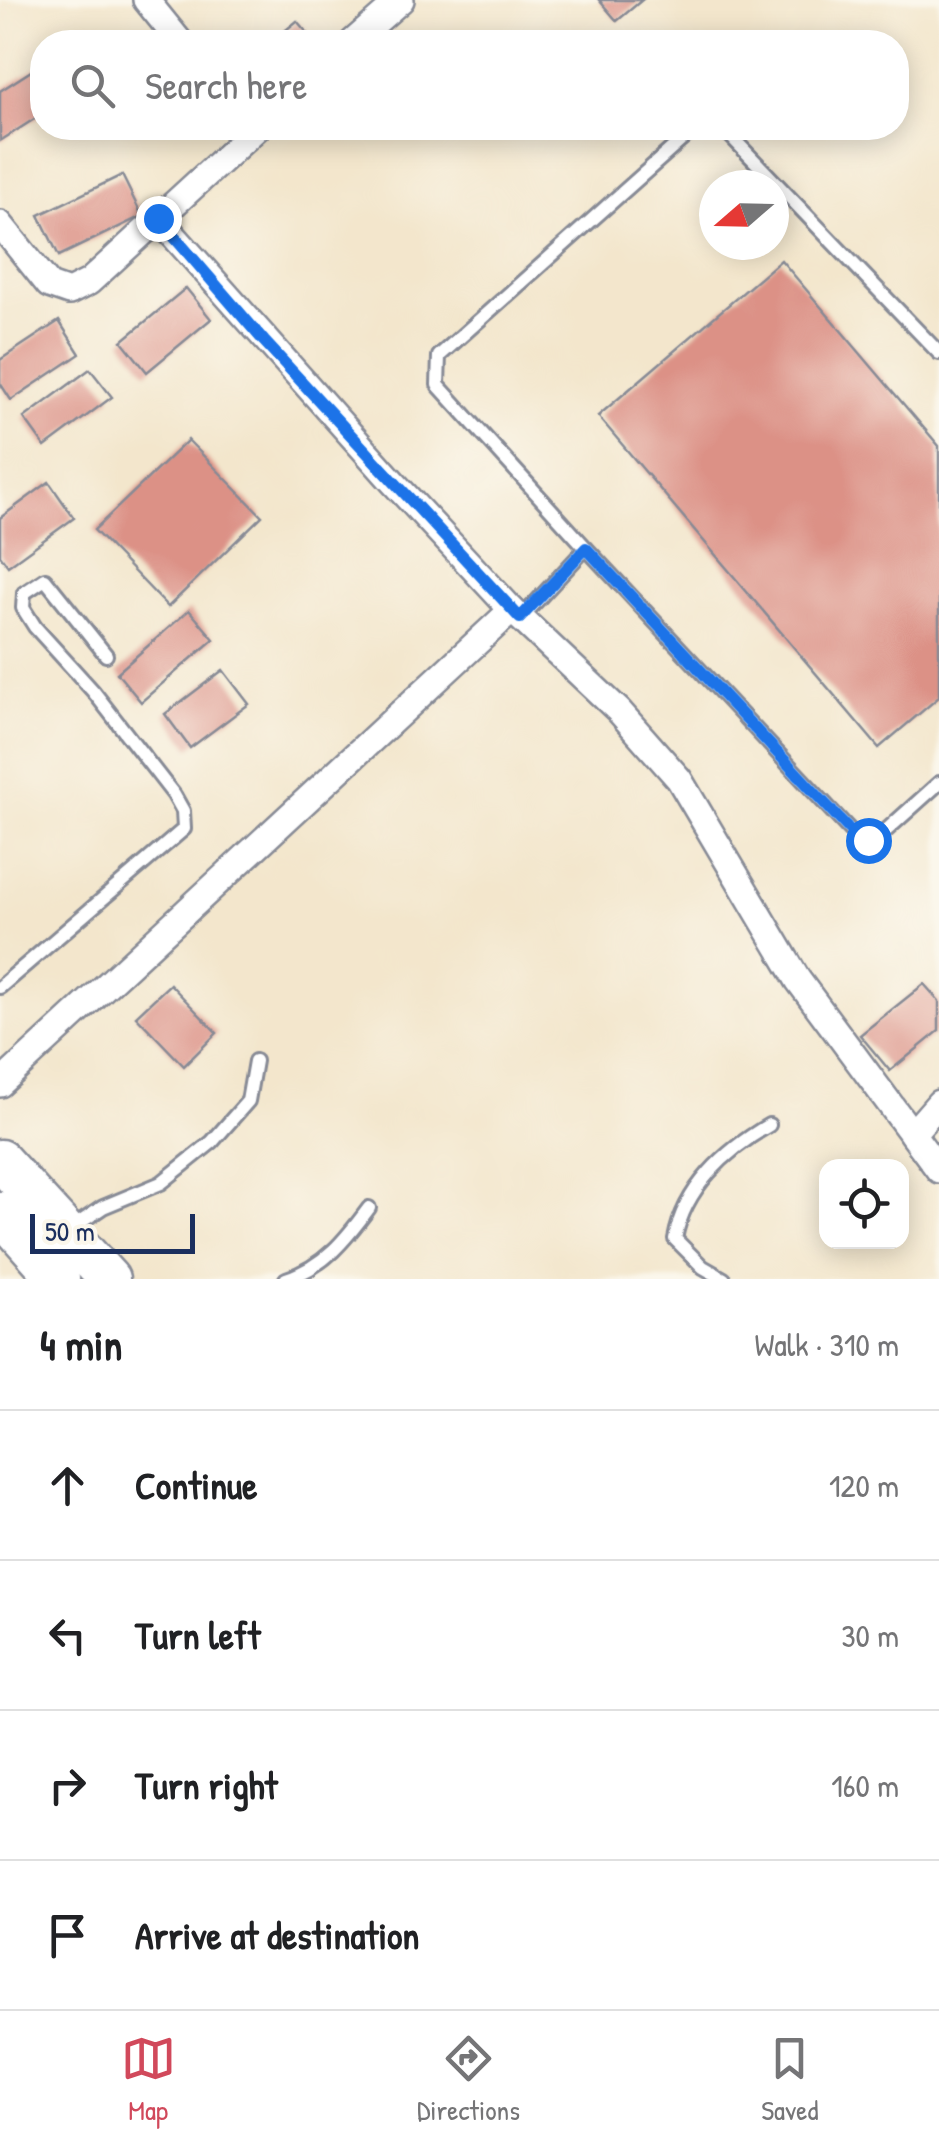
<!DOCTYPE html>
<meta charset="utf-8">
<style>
:root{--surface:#fff;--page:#f2f2f2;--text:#202124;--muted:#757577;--line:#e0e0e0;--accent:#d1495b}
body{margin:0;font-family:"Patrick Hand",sans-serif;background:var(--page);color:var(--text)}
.controls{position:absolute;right:30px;bottom:30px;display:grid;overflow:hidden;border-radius:20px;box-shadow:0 5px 25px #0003}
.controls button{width:90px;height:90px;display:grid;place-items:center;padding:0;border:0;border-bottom:2px solid var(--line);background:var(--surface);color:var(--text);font:50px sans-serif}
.compass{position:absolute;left:699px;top:170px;width:90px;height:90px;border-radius:50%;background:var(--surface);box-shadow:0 5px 25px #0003;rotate:250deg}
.scale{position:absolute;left:30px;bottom:25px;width:165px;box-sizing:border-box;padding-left:10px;border:5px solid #1b2f5e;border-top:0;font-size:28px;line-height:35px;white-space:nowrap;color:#1b2f5e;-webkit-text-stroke:8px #fbf7ec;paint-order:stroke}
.stop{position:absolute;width:30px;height:30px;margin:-22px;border:8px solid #1a73e8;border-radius:50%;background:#fff}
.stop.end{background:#1a73e8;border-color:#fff;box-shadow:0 2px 10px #0008}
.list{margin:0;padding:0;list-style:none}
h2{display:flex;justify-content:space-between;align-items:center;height:130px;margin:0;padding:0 40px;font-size:42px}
h2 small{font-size:32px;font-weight:400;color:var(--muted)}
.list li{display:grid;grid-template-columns:65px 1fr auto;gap:30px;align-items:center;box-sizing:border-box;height:150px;padding:0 40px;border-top:2px solid var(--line)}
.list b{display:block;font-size:38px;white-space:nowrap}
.list em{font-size:32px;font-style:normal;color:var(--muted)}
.icon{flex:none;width:55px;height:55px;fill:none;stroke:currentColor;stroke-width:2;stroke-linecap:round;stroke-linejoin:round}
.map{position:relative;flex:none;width:939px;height:1279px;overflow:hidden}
.search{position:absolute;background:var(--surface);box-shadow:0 5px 25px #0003;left:30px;right:30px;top:30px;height:110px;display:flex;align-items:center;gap:25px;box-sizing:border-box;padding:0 35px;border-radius:40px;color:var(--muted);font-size:38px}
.sheet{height:730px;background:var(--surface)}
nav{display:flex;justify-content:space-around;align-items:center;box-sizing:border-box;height:140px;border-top:2px solid var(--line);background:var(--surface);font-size:28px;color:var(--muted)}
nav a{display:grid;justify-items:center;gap:5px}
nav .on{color:var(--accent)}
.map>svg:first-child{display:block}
.building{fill:#dc9186}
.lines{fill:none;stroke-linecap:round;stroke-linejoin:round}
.service-casing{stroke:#878a95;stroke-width:18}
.minor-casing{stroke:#878a95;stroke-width:30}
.trunk-casing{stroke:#878a95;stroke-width:45}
.service{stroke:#fff;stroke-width:12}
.minor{stroke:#fff;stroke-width:25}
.trunk{stroke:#fff;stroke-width:40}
.route{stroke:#1a73e8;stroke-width:12}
</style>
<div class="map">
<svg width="939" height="1279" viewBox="0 0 939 1279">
<rect width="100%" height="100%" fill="#fbf7ec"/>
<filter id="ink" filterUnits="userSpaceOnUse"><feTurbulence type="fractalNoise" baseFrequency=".01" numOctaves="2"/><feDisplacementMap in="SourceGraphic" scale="20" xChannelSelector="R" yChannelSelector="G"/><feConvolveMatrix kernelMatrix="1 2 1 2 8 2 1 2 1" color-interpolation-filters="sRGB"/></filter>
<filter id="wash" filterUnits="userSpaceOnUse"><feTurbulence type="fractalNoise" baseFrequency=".0048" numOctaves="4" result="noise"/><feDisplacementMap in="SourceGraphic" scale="40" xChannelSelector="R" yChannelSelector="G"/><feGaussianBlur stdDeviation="2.25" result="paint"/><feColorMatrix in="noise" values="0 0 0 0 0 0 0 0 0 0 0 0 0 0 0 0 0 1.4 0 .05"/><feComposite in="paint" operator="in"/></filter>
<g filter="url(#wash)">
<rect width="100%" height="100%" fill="#f3e6cc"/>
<g id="blocks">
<g class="building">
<polygon points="599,0 642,0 617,21"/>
<polygon points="297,21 315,42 271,42"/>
<polygon points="39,66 42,114 0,141 0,91"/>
<polygon points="122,175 142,216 59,256 39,215"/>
<polygon points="781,260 939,446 939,697 879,748 598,416"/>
<polygon points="186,288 211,319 147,372 122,341"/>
<polygon points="59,321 80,354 11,400 0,383 0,360"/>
<polygon points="90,369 112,397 45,447 24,418"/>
<polygon points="188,440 262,516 168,607 94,530"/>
<polygon points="49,482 74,518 8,566 0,555 0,518"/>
<polygon points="189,610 214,639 141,702 117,673"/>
<polygon points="223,670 249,704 190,748 165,714"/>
<polygon points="170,984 217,1033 184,1066 136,1016"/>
<polygon points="924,984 939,1001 939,1031 890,1071 860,1035"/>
</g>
</g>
</g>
<g filter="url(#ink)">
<use href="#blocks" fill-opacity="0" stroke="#878a95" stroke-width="2.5"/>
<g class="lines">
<defs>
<g id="service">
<polyline points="723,128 939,353"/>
<polyline points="586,548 438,385 439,356 695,128"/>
<polyline points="521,618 586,548 859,840 880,836 939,783"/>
<polyline points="0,987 184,829 183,811 174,795 93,691 35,627 23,608 24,593 45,579 106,655"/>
<polyline points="69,1230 103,1207 161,1183 212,1142 248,1101 255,1061"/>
<path d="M286 1279C324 1267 346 1239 369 1208"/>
<path d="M724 1279 703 1267 675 1239C684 1188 726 1150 769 1125"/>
</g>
<g id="minor">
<polyline points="146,0 180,42"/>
<polyline points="353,42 401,0"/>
<polyline points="158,218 393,482 512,610 619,711 679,779 798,980 939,1170"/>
<polyline points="0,224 49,285 69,292 89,282 257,128"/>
<polyline points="0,1084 512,610"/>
<polyline points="912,1134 939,1103"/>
</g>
<g id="trunk">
<polyline points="0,1160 109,1279"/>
<polyline points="0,1212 59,1279"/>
</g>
</defs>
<use href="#service" class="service-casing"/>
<use href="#minor" class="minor-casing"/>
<use href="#trunk" class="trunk-casing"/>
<use href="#service" class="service"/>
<use href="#minor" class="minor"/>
<use href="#trunk" class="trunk"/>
</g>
</g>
<g class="lines" filter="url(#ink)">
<polyline class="route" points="158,218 264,341 520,618 586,548 859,840 868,840"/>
</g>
</svg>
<div class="controls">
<button><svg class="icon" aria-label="locate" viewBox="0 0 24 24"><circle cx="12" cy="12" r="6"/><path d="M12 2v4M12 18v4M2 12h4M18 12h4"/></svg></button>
</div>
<svg class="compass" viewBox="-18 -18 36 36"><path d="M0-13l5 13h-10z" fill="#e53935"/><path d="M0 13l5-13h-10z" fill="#757577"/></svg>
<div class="scale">50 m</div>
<div class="stop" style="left:868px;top:840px"></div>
<div class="stop end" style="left:158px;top:218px"></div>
<div class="search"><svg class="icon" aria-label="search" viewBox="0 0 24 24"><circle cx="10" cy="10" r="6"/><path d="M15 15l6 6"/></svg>Search here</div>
</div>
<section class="sheet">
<h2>4 min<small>Walk · 310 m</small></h2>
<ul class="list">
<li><svg class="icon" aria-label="ahead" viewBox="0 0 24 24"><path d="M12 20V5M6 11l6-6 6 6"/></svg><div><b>Continue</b></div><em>120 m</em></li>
<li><svg class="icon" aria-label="left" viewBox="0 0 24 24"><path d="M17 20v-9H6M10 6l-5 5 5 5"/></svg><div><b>Turn left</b></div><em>30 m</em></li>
<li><svg class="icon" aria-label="right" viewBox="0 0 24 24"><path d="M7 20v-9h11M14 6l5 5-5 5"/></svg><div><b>Turn right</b></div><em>160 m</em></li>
<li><svg class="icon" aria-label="arrive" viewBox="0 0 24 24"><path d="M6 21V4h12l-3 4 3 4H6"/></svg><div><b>Arrive at destination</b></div></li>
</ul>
</section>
<nav>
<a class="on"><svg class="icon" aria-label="map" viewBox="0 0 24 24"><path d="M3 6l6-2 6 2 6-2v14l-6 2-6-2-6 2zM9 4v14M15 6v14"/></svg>Map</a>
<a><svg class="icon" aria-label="directions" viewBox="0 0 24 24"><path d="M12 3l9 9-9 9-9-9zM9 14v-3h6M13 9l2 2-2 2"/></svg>Directions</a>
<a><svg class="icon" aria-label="saved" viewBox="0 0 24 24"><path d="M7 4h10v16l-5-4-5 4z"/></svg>Saved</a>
</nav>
